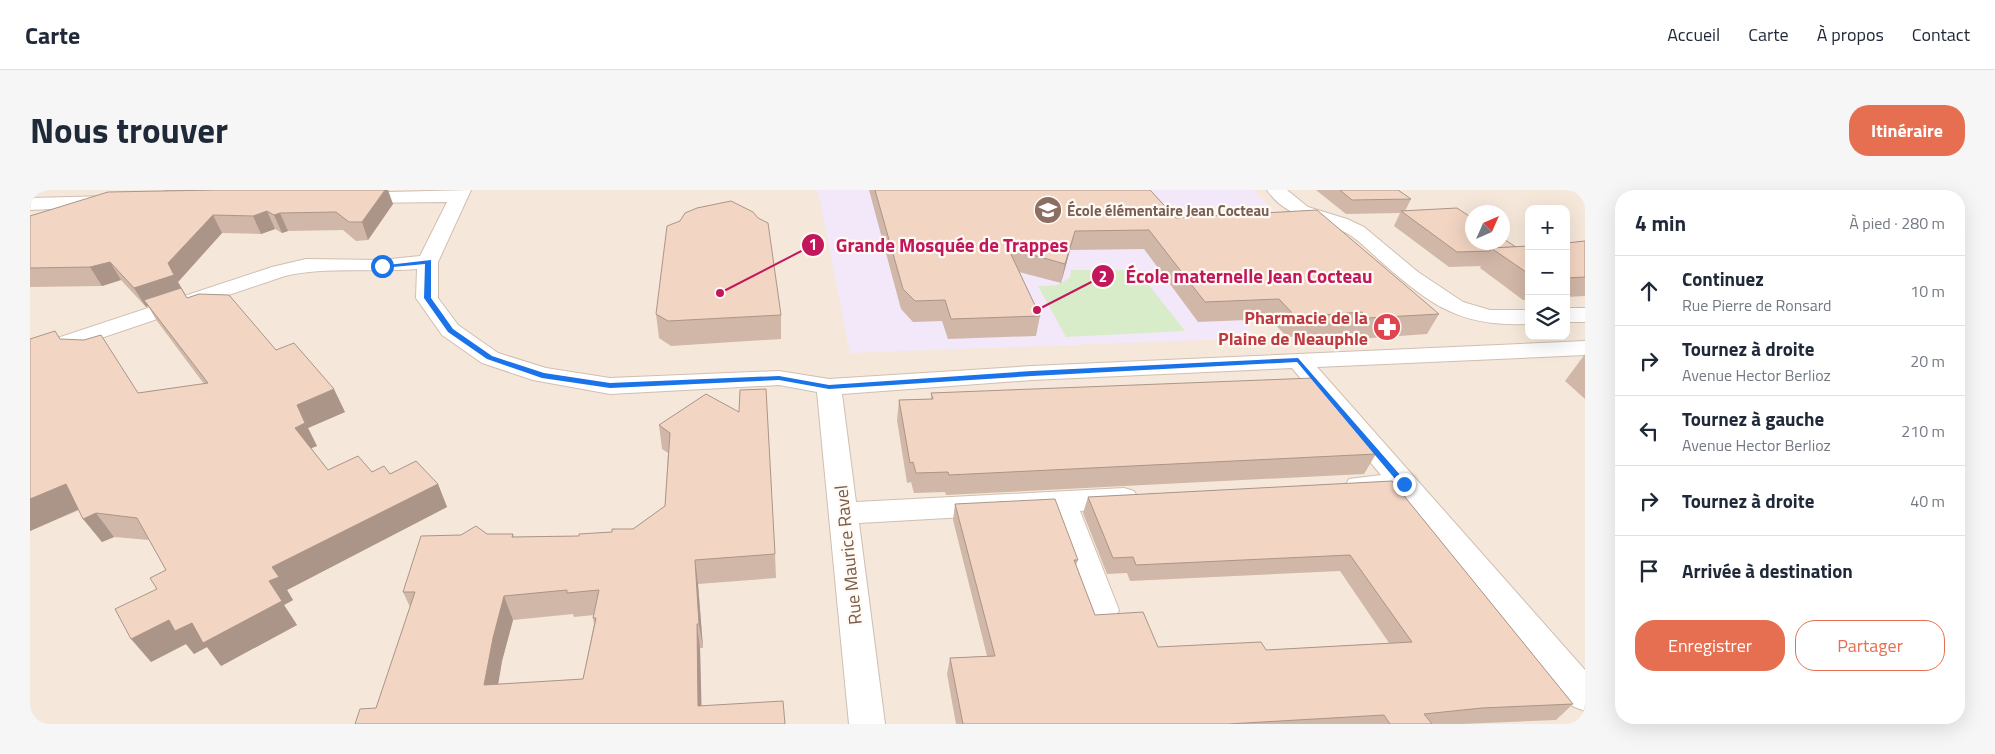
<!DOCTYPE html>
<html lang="fr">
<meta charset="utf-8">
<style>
:root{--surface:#fff;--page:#f6f6f7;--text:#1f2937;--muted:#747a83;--line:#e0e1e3;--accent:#e76f51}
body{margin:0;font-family:"Titillium Web",sans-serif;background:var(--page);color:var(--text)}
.controls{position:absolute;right:15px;top:15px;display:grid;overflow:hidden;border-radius:10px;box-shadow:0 5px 20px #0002}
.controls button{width:45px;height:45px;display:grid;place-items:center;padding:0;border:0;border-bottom:1px solid var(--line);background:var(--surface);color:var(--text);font:25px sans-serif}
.compass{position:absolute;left:1435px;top:15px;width:45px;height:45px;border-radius:50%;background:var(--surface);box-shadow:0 5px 20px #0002;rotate:45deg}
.stop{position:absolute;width:15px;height:15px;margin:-11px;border:4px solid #1a73e8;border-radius:50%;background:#fff}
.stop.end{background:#1a73e8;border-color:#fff;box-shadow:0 1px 5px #0008}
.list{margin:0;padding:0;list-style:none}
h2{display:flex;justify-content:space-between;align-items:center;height:65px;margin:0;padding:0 20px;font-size:21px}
h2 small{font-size:16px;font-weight:400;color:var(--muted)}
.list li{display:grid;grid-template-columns:32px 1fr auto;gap:15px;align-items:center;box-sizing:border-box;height:70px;padding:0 20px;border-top:1px solid var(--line)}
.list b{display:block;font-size:19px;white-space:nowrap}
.list p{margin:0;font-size:16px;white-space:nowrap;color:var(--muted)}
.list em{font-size:16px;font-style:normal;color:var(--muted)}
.actions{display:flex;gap:10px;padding:15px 20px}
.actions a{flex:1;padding:11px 0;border:1px solid var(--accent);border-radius:20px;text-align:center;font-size:18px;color:var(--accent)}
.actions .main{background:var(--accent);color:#fff}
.icon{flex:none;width:28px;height:28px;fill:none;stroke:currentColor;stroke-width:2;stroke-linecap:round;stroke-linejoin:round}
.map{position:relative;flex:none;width:1555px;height:534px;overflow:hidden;border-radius:20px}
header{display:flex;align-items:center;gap:30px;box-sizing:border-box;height:70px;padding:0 25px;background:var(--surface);border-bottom:1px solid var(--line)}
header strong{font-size:24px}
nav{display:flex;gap:28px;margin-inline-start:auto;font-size:18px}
.intro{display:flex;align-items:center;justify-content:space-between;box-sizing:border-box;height:120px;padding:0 30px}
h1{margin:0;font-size:35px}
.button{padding:12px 22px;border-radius:20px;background:var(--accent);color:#fff;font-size:18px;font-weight:700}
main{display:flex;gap:30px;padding:0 30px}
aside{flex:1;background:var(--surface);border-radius:20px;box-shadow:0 5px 20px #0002}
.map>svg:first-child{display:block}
.residential{fill:#f5e8da;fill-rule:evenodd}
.education{fill:#f3e8fa}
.green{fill:#d8ecc9}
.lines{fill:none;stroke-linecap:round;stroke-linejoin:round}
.minor-casing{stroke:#d1beb0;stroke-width:2}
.minor{fill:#fff;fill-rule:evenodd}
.wall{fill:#d1b7a8;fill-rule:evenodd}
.shaded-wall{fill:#aa9588}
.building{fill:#f3d5c3;stroke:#aa9588;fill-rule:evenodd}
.route{fill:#1a73e8}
.labels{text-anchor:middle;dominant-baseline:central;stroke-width:4.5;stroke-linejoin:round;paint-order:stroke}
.far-education-label{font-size:15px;font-weight:bold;fill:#785e54;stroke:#fffaf3;text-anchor:start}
.health-label{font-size:18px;font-weight:bold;fill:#be3a42;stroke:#fffaf3;text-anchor:end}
.street-label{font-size:18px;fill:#7a5c4d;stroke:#fffaf3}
.leader{fill:none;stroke:#c2185b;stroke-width:2}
.callout-dot{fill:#c2185b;stroke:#fffaf3;stroke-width:2}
.mark-label{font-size:15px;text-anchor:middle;font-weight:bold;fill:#fff}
.callout-label{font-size:19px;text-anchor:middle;font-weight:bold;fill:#c2185b;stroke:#fffaf3;stroke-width:4.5;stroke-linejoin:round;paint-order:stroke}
</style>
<header>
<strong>Carte</strong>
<nav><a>Accueil</a><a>Carte</a><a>À propos</a><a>Contact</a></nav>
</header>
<div class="intro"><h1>Nous trouver</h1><a class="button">Itinéraire</a></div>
<main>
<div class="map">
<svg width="1555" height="534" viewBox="0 0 1555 534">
<rect width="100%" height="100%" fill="#fdf6ec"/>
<path class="residential" d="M0 0H1555V534H0ZM1499 19H1536V146H1499ZM1442 22H1472V52H1442Z"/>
<polygon class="education" points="788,0 1223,0 1264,40 1141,48 1227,148 820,163"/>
<polygon class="green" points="1041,80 1107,80 1155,141 1036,147 1008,96 1027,95 1040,88"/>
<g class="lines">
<defs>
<g id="minor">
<path d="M441 0 408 72V108L428 135 468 163 516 178 580 188 749 181 799 189 1002 176 1555 151V165L1287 177 1555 480V521L1542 516 1367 304 1329 306 1319 303 1315 296 1319 289 1351 285 1262 178 1002 190 812 204 826 312 1094 298 1104 301 1108 308 1104 315 1094 318 1050 321 1089 420 1085 429 1073 433 1061 429 1057 420 1021 322 829 333 855 534H819L787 202 749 195 580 204 503 190 452 173 412 145 386 108 387 79C344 83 298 76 255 86L0 172V157L242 77 276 69 352 70 390 66 417 12 323 13 317 11 314 7 317 3Z"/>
<path d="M1237 0H1257L1278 17 1317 29 1334 37 1388 82 1433 112 1460 120H1499V134C1432 137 1403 117 1355 75 1343 65 1332 53 1320 45 1291 27 1259 32 1237 0Z"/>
<polygon points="80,6 87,8 89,12 87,16 0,20 0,8"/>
<rect x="1536" y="118" width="19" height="14"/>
</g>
</defs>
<use href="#minor" class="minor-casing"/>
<use href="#minor" class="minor"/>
</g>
<g class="wall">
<polygon points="134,0 355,0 363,14 338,50 326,51 313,40 258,41 252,43 245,39 231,44 192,43 148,92 157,108 246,160 315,222 278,238 287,256 281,258 298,280 342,282 360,284 408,294 417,317 257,400 263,410 254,415 267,435 191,476 177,457 164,464 156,454 121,472 127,399 136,380 119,350 84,347 72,352 49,320 0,341 0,149 31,149 108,203 174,194 127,131 118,116 116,117 91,90 72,96 0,97 0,26 134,1"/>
<polygon points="839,0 1120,0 1146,28 1409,124 1397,144 1328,149 1322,143 1257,147 1240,129 1168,132 1114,59 1040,60 1031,93 989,82 1010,126 1006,146 918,149 912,131 883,132 871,119"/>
<polygon points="1286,0 1368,0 1381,9 1375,21 1486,57 1499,56 1499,110 1493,110 1450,78 1451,76 1419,77 1364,36 1370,23 1316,24"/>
<polygon points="1555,51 1555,106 1536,107 1536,53"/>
<polygon points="626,124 751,125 751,149 641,156 629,148"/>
<polygon points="1555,164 1555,209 1535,191"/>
<polygon points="901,203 1346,264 1334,284 916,305 915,302 884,303 881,292 877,293 867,230 869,210 901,209"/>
<path d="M676 204 745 364 746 388 668 394 673 458H670L671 516 755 534 346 518 380 417 373 402 457 344H483L484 347 549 346 603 339 635 316 638 263 632 259 629 235ZM543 424 544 427 564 425 563 428 564 434 553 489 468 494 472 471 483 430Z"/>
<polygon points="1362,291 1543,514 1526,530 1432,534 926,534 917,484 920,468 957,466 923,330 925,314 1048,370 1046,375 1065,425 1128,457 1236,460 1359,453 1310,381 1100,391 1097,383 1077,384 1053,323 1058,307"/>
</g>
<g class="shaded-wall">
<polygon points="355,0 358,0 363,14 338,50 332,32"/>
<polygon points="237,21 245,39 231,44 223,26"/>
<polygon points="250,23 258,41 252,43 244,25"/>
<polygon points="183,25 192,43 148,92 155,104 114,110 118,116 116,117 104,98 138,73"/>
<polygon points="1045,41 1040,60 1031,93 1035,74"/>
<polygon points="80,72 91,90 72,96 60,77"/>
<polygon points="304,199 315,222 278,238 287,256 277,260 265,238 267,215"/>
<polygon points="36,294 54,317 0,341 0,309"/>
<polygon points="408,294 417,317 257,400 263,410 254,415 267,435 191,476 177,457 164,464 156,454 121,472 101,449 139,430 239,391 242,377"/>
<polygon points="66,323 84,347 72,352 53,329"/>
<polygon points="665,370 668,394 673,458 669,434"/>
<polygon points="474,406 483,430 472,471 464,519 454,495 463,448"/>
<polygon points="667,434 670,458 672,534 668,516"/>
</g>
<g class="building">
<polygon points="185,0 355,0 332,32 319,32 306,22 250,23 244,25 237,21 223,26 183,25 138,73 144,85 104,98 80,72 60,77 0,78 0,26 78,2"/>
<polygon points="845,0 1120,0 1146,28 1287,20 1409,124 1338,128 1332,122 1266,127 1249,109 1175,112 1119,40 1045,41 1035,74 978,58 1010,126 921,129 915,110 885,111 873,99"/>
<polygon points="1310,0 1368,0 1381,9 1322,10"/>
<polygon points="701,11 723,22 728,28 738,33 751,125 638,131 626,124 637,36 650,31 655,23 667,18"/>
<polygon points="1427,18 1442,28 1442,52 1472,52 1472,48 1486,57 1461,58 1460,61 1427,62 1371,21"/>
<polygon points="1555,51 1555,87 1536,88 1536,53"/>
<polygon points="1499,56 1499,84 1461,58"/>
<polygon points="151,98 157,108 169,104 199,105 246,160 264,153 304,199 267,215 275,233 265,238 298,280 328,266 342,282 354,276 360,284 386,271 408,294 242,377 249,387 239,391 252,411 173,453 162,433 145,441 139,430 101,449 85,419 127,399 120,388 136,380 107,328 66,323 53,329 36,294 0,309 0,149 25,141 30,149 54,150 71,145 108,203 178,193 114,110"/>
<polygon points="1284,188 1346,264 919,285 918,282 886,283 883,272 880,273 869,210 903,209 901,203"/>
<path d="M736 199 745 364 665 370 669 434H667L668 516 753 511 755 534H325L330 519 346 518 385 402H373L391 346 431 345 446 336 457 344H483L482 347 549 346V344L582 342V339H603L635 316 640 243 629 235 676 204 709 222 710 200ZM537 400V403L569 400 563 428H566L553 489 454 495 463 448 474 406Z"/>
<polygon points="1362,291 1543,514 1452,518 1394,524 1402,534 1360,534 1354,525 1198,534 933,534 920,468 965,466 925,314 1025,309 1048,370 1044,370 1065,425 1113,422 1128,457 1231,452 1236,460 1382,452 1320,365 1106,375 1103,367 1083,368 1058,307"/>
</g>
<polygon class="route" points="401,70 401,108 423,139 462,166 514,183 580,193 749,186 799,195 1002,181 1268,168 1378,294 1371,296 1267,172 1002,186 799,199 749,190 580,198 512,188 457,169 418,142 394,108 395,74 352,78 349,76"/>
<defs>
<symbol id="school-disc" viewBox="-11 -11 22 22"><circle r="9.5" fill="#8d6e63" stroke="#fffaf3"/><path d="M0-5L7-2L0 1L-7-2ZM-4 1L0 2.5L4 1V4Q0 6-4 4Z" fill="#fff"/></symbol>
<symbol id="pharmacy-disc" viewBox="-11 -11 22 22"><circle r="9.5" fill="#e0444e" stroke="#fffaf3"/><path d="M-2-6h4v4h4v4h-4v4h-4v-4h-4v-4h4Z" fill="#fff"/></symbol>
</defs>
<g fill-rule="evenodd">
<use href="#school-disc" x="1002" y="4" width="32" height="32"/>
<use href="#pharmacy-disc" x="1341" y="121" width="32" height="32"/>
</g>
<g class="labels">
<g class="far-education-label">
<text x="1037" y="20">École élémentaire Jean Cocteau</text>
</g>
<g class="health-label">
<text x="1338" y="127">Pharmacie de la<tspan x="1338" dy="21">Plaine de Neauphle</tspan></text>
</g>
<g class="street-label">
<text transform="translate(818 365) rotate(-96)">Rue Maurice Ravel</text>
</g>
</g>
<path class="leader" d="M690 103L783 55M1007 120L1073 86"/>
<g class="callout-dot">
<circle cx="690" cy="103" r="5"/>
<circle cx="1007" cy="120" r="5"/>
<circle cx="783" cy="55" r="12"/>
<circle cx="1073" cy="86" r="12"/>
</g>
<g class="mark-label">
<text x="783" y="60">1</text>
<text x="1073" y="92">2</text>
</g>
<g class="callout-label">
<text x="922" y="62">Grande Mosquée de Trappes</text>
<text x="1219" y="93">École maternelle Jean Cocteau</text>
</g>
</svg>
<div class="controls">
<button>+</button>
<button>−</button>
<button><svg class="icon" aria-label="layers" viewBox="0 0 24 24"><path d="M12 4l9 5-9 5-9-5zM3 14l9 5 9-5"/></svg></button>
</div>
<svg class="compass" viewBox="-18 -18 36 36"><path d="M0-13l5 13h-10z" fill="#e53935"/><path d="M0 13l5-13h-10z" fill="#747a83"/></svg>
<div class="stop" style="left:352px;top:76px"></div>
<div class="stop end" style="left:1374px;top:294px"></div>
</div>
<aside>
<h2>4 min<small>À pied · 280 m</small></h2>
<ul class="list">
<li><svg class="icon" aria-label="ahead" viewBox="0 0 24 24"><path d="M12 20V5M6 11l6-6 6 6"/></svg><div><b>Continuez</b><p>Rue Pierre de Ronsard</p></div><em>10 m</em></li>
<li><svg class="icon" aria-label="right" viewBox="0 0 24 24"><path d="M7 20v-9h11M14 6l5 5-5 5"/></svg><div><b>Tournez à droite</b><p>Avenue Hector Berlioz</p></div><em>20 m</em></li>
<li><svg class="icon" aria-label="left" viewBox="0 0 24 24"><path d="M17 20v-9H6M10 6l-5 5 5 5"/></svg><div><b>Tournez à gauche</b><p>Avenue Hector Berlioz</p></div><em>210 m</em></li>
<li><svg class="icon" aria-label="right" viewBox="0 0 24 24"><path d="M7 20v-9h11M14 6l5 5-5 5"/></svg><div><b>Tournez à droite</b></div><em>40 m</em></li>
<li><svg class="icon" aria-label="arrive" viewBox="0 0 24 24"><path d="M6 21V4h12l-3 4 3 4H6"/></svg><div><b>Arrivée à destination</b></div></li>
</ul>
<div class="actions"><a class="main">Enregistrer</a><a>Partager</a></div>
</aside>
</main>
